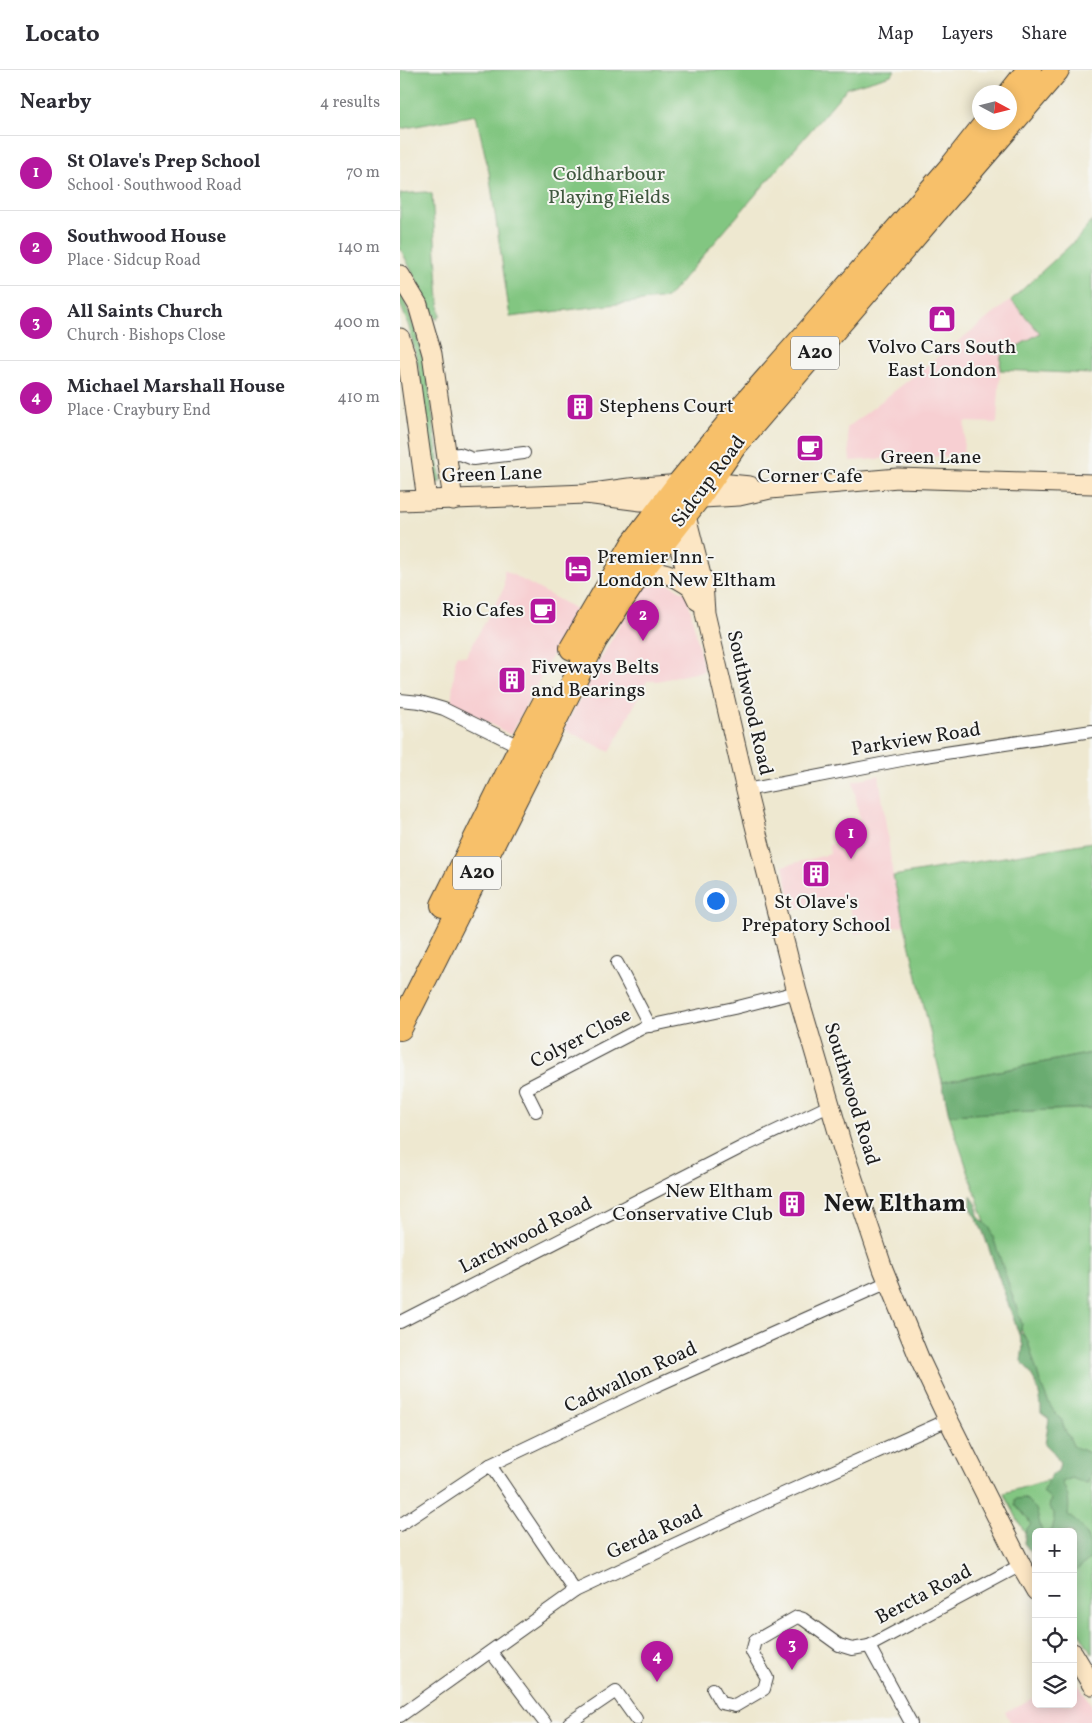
<!DOCTYPE html>
<meta charset="utf-8">
<style>
:root{--surface:#fff;--page:#f2f2f3;--text:#2b2b33;--muted:#7c7c81;--line:#e1e1e2;--accent:#b5179e}
body{margin:0;font-family:Vollkorn,serif;background:var(--page);color:var(--text)}
.controls{position:absolute;right:15px;bottom:15px;display:grid;overflow:hidden;border-radius:8px;box-shadow:0 2px 12px #0003}
.controls button{width:45px;height:45px;display:grid;place-items:center;padding:0;border:0;border-bottom:1px solid var(--line);background:var(--surface);color:var(--text);font:25px sans-serif}
.compass{position:absolute;left:572px;top:15px;width:45px;height:45px;border-radius:50%;background:var(--surface);box-shadow:0 2px 12px #0003;rotate:97deg}
.you{position:absolute;left:315px;top:830px;width:18px;height:18px;margin:-12px;border:4px solid #fff;border-radius:50%;background:#1a73e8;box-shadow:0 0 0 8px #1a73e833}
.badge{display:grid;place-items:center;width:32px;height:32px;border-radius:50%;background:var(--accent);color:#fff;font-size:16px;font-weight:700}
.pin{position:absolute;translate:-50% -41px;filter:drop-shadow(0 1px 2px #0008)}
.pin::after{content:'';position:absolute;top:26px;width:18px;height:15px;background:inherit;clip-path:polygon(0 0,100% 0,50% 100%)}
.list{margin:0;padding:0;list-style:none}
h2{display:flex;justify-content:space-between;align-items:center;height:65px;margin:0;padding:0 20px;font-size:21px}
h2 small{font-size:16px;font-weight:400;color:var(--muted)}
.list li{display:grid;grid-template-columns:32px 1fr auto;gap:15px;align-items:center;box-sizing:border-box;height:75px;padding:0 20px;border-top:1px solid var(--line)}
.list b{display:block;font-size:19px;white-space:nowrap}
.list p{margin:0;font-size:16px;white-space:nowrap;color:var(--muted)}
.list em{font-size:16px;font-style:normal;color:var(--muted)}
.icon{flex:none;width:28px;height:28px;fill:none;stroke:currentColor;stroke-width:2;stroke-linecap:round;stroke-linejoin:round}
.map{position:relative;flex:none;width:692px;height:1653px;overflow:hidden}
header{display:flex;align-items:center;gap:30px;box-sizing:border-box;height:70px;padding:0 25px;background:var(--surface);border-bottom:1px solid var(--line)}
header strong{font-size:24px}
nav{display:flex;gap:28px;margin-inline-start:auto;font-size:18px}
main{display:flex}
aside{flex:1;background:var(--surface)}
.map>svg:first-child{display:block}
.built{fill:#f7cfd2}
.green{fill:#82c681;stroke:#4f714e}
.forest{fill:#69ab6f;stroke:#426446}
.lines{fill:none;stroke-linecap:round;stroke-linejoin:round}
.street-casing{stroke:#3c3b37;stroke-width:14}
.secondary-casing{stroke:#3c3b37;stroke-width:21}
.highway-casing{stroke:#3c3b37;stroke-width:26}
.street{stroke:#fff;stroke-width:12}
.secondary{stroke:#fce6c4;stroke-width:19}
.highway{stroke:#f7c06b;stroke-width:24}
.labels{text-anchor:middle;dominant-baseline:central;stroke-width:4;stroke-linejoin:round;paint-order:stroke}
.shield{fill:#f6f6f2;stroke:#5d5d5c;stroke-width:1}
.shield-label{font-size:19px;font-weight:bold;fill:#1c1c1c}
.park-label{font-size:20px;fill:#40583f;stroke:#f6f6f2}
.poi-label{font-size:20px;fill:#1c1c1c;stroke:#f6f6f2}
.street-label{font-size:20px;fill:#1c1c1c;stroke:#f6f6f2}
.district-label{font-size:25px;font-weight:bold;fill:#1c1c1c;stroke:#f6f6f2}
</style>
<header>
<strong>Locato</strong>
<nav><a>Map</a><a>Layers</a><a>Share</a></nav>
</header>
<main>
<aside>
<h2>Nearby<small>4 results</small></h2>
<ul class="list">
<li><span class="badge">1</span><div><b>St Olave's Prep School</b><p>School · Southwood Road</p></div><em>70 m</em></li>
<li><span class="badge">2</span><div><b>Southwood House</b><p>Place · Sidcup Road</p></div><em>140 m</em></li>
<li><span class="badge">3</span><div><b>All Saints Church</b><p>Church · Bishops Close</p></div><em>400 m</em></li>
<li><span class="badge">4</span><div><b>Michael Marshall House</b><p>Place · Craybury End</p></div><em>410 m</em></li>
</ul>
</aside>
<div class="map">
<svg width="692" height="1653" viewBox="0 0 692 1653">
<rect width="100%" height="100%" fill="#f6f6f2"/>
<filter id="ink" filterUnits="userSpaceOnUse"><feTurbulence type="fractalNoise" baseFrequency=".02" numOctaves="2"/><feDisplacementMap in="SourceGraphic" scale="10" xChannelSelector="R" yChannelSelector="G"/><feConvolveMatrix kernelMatrix="1 2 1 2 8 2 1 2 1" color-interpolation-filters="sRGB"/></filter>
<filter id="wash" filterUnits="userSpaceOnUse"><feTurbulence type="fractalNoise" baseFrequency=".0096" numOctaves="4" result="noise"/><feDisplacementMap in="SourceGraphic" scale="20" xChannelSelector="R" yChannelSelector="G"/><feGaussianBlur stdDeviation="1.12" result="paint"/><feColorMatrix in="noise" values="0 0 0 0 0 0 0 0 0 0 0 0 0 0 0 0 0 1.4 0 .05"/><feComposite in="paint" operator="in"/></filter>
<g filter="url(#wash)">
<rect width="100%" height="100%" fill="#eee8d0"/>
<g class="built">
<polygon points="611,230 641,263 601,286 597,353 565,352 563,386 506,387 450,391 447,358"/>
<polygon points="104,500 176,539 111,665 51,633 56,585 66,586 104,518"/>
<polygon points="254,506 287,524 304,601 257,611 247,611 210,682 164,659 202,586 227,543 229,532 239,517"/>
<polygon points="479,705 493,806 504,855 455,864 449,831 392,840 383,796 430,784 429,775 462,766 453,711"/>
<polygon points="673,1606 692,1636 692,1653 611,1653 605,1642 636,1627 636,1634 673,1634"/>
</g>
<g class="green">
<polygon points="0,0 495,0 491,5 447,18 267,228 110,247 89,102 76,45 0,59"/>
<polygon points="26,122 32,124 40,246 37,250 0,178 0,124"/>
<polygon points="692,151 692,304 600,300 601,286 640,263 611,230 678,168"/>
<polygon points="0,220 14,257 27,301 41,412 33,413 19,299 9,257 0,233"/>
<polygon points="692,772 692,983 542,1012 493,806"/>
<polygon points="692,1038 692,1584 673,1552 673,1462 636,1462 636,1485 604,1423 672,1403 637,1306 549,1045"/>
</g>
<g class="forest">
<polygon points="692,983 692,1038 549,1045 542,1012"/>
<path d="M571 1126 577 1135 578 1146 590 1158 622 1254 620 1263 626 1267C635 1289 643 1336 662 1350 663 1360 670 1366 673 1376L692 1384V1402L690 1403 688 1413 681 1412 672 1408 662 1412C668 1424 670 1432 668 1445 686 1459 689 1465 691 1488L673 1503V1515V1462H646L652 1460 654 1452V1443L649 1437 651 1429 643 1422 651 1405 658 1401 660 1393 654 1383 645 1374 649 1349 641 1343C642 1325 634 1304 621 1291L623 1276 583 1162 571 1138Z"/>
<polygon points="625,1428 636,1439 642,1462 636,1462 636,1485 633,1485 624,1473 626,1460 631,1454 622,1442 615,1436 615,1429"/>
</g>
</g>
<g filter="url(#ink)">
<g class="lines">
<defs>
<g id="street">
<polyline points="47,385 60,384 73,389 124,383"/>
<polyline points="0,630 20,632 44,639 121,677"/>
<polyline points="346,720 512,688 692,661"/>
<polyline points="217,893 250,956"/>
<polyline points="136,1041 125,1019 244,957 334,938 397,922"/>
<polyline points="0,1252 342,1077 431,1035"/>
<polyline points="90,1395 175,1521"/>
<polyline points="0,1455 90,1395 251,1318 488,1212"/>
<polyline points="91,1582 145,1653"/>
<polyline points="313,1619 321,1633 335,1636 364,1619 367,1608 352,1582 355,1571 397,1547 403,1549 439,1575 452,1579 469,1576"/>
<polyline points="0,1646 175,1521 367,1431 548,1350"/>
<polyline points="169,1653 216,1621 236,1649"/>
<polyline points="511,1653 469,1576 621,1495"/>
</g>
<g id="secondary">
<polyline points="0,205 18,235 32,284 53,430"/>
<polyline points="0,268 8,293 27,430"/>
<polyline points="186,424 241,431 266,430 339,426 370,419 498,408 692,414"/>
<polyline points="0,431 186,424 229,418 309,412 350,416"/>
<polyline points="283,434 303,513 305,543 346,720 397,922 443,1079 483,1199 520,1290 547,1347 621,1495 636,1521"/>
<polyline points="271,448 291,517 298,531"/>
<path d="M240 502C263 500 272 504 291 517"/>
<polyline points="673,1583 692,1615"/>
</g>
<g id="highway">
<polyline points="610,24 629,0"/>
<polyline points="172,578 233,474 278,415 337,343 411,259 553,95 587,52"/>
<polyline points="43,835 121,677 146,630"/>
<polyline points="0,958 195,570 240,502 298,428 335,375 657,0"/>
</g>
</defs>
<use href="#street" class="street-casing"/>
<use href="#secondary" class="secondary-casing"/>
<use href="#highway" class="highway-casing"/>
<use href="#street" class="street"/>
<use href="#secondary" class="secondary"/>
<use href="#highway" class="highway"/>
</g>
</g>
<defs>
<symbol id="shop-square" viewBox="-11 -11 22 22"><rect x="-9" y="-9" width="18" height="18" rx="4" fill="#b5179e" stroke="#f6f6f2"/><path d="M-5-2.5h2.3a2.7 3.5 0 0 1 5.4 0H5L5.5 6h-11ZM-1.5-2.5h3a1.5 2.3 0 0 0-3 0Z" fill="#fff"/></symbol>
<symbol id="building-square" viewBox="-11 -11 22 22"><rect x="-9" y="-9" width="18" height="18" rx="4" fill="#b5179e" stroke="#f6f6f2"/><path d="M-4-6H4V6H1V3H-1V6H-4ZM-2.5-4.3h1.7v1.8h-1.7ZM.8-4.3h1.7v1.8H.8ZM-2.5-1h1.7V.8h-1.7ZM.8-1h1.7V.8H.8Z" fill="#fff"/></symbol>
<symbol id="cafe-square" viewBox="-11 -11 22 22"><rect x="-9" y="-9" width="18" height="18" rx="4" fill="#b5179e" stroke="#f6f6f2"/><path d="M-5.5-4.5H6V0H3Q3 3.5 0 3.5H-2.5Q-5.5 3.5-5.5 0ZM3-3.2v2h1.7v-2ZM-6 4.5H4V6H-6Z" fill="#fff"/></symbol>
<symbol id="hotel-square" viewBox="-11 -11 22 22"><rect x="-9" y="-9" width="18" height="18" rx="4" fill="#b5179e" stroke="#f6f6f2"/><path d="M-6-4.5h1.5V1H6V5H4.5V3h-9V5H-6ZM-4 0a1.8 1.8 0 1 1 3.6 0ZM.5 0V-2.5h3Q6-2.5 6 0Z" fill="#fff"/></symbol>
</defs>
<g fill-rule="evenodd">
<use href="#shop-square" x="526" y="233" width="32" height="32"/>
<use href="#building-square" x="164" y="321" width="32" height="32"/>
<use href="#cafe-square" x="394" y="362" width="32" height="32"/>
<use href="#hotel-square" x="162" y="483" width="32" height="32"/>
<use href="#cafe-square" x="127" y="525" width="32" height="32"/>
<use href="#building-square" x="96" y="594" width="32" height="32"/>
<use href="#building-square" x="400" y="788" width="32" height="32"/>
<use href="#building-square" x="376" y="1118" width="32" height="32"/>
</g>
<g class="labels">
<g class="shield">
<rect x="391" y="266.5" width="48" height="33" rx="4"/>
<rect x="53" y="786.5" width="48" height="33" rx="4"/>
</g>
<g class="shield-label">
<text x="415" y="283">A20</text>
<text x="77" y="803">A20</text>
</g>
<g class="park-label">
<text x="209" y="105">Coldharbour<tspan x="209" dy="23">Playing Fields</tspan></text>
</g>
<g class="poi-label">
<text x="542" y="278">Volvo Cars South<tspan x="542" dy="23">East London</tspan></text>
<text x="199" y="337" text-anchor="start">Stephens Court</text>
<text x="410" y="407">Corner Cafe</text>
<text x="197" y="488" text-anchor="start">Premier Inn -<tspan x="197" dy="23">London New Eltham</tspan></text>
<text x="124" y="541" text-anchor="end">Rio Cafes</text>
<text x="131" y="598" text-anchor="start">Fiveways Belts<tspan x="131" dy="23">and Bearings</tspan></text>
<text x="416" y="833">St Olave's<tspan x="416" dy="23">Prepatory School</tspan></text>
<text x="373" y="1122" text-anchor="end">New Eltham<tspan x="373" dy="23">Conservative Club</tspan></text>
</g>
<g class="street-label">
<text x="531" y="388">Green Lane</text>
<text transform="translate(92 405) rotate(-2)">Green Lane</text>
<text transform="translate(309 412) rotate(-53)">Sidcup Road</text>
<text transform="translate(349 633) rotate(77)">Southwood Road</text>
<text transform="translate(516 670) rotate(-9)">Parkview Road</text>
<text transform="translate(181 969) rotate(-27)">Colyer Close</text>
<text transform="translate(451 1024) rotate(73)">Southwood Road</text>
<text transform="translate(126 1166) rotate(-27)">Larchwood Road</text>
<text transform="translate(231 1308) rotate(-25)">Cadwallon Road</text>
<text transform="translate(255 1463) rotate(-25)">Gerda Road</text>
<text transform="translate(524 1525) rotate(-28)">Bercta Road</text>
</g>
<g class="district-label">
<text x="495" y="1134">New Eltham</text>
</g>
</g>
</svg>
<div class="controls">
<button>+</button>
<button>−</button>
<button><svg class="icon" aria-label="locate" viewBox="0 0 24 24"><circle cx="12" cy="12" r="6"/><path d="M12 2v4M12 18v4M2 12h4M18 12h4"/></svg></button>
<button><svg class="icon" aria-label="layers" viewBox="0 0 24 24"><path d="M12 4l9 5-9 5-9-5zM3 14l9 5 9-5"/></svg></button>
</div>
<svg class="compass" viewBox="-18 -18 36 36"><path d="M0-13l5 13h-10z" fill="#e53935"/><path d="M0 13l5-13h-10z" fill="#7c7c81"/></svg>
<div class="you"></div>
<div class="pin badge" style="left:451px;top:789px">1</div>
<div class="pin badge" style="left:243px;top:571px">2</div>
<div class="pin badge" style="left:392px;top:1600px">3</div>
<div class="pin badge" style="left:257px;top:1612px">4</div>
</div>
</main>
